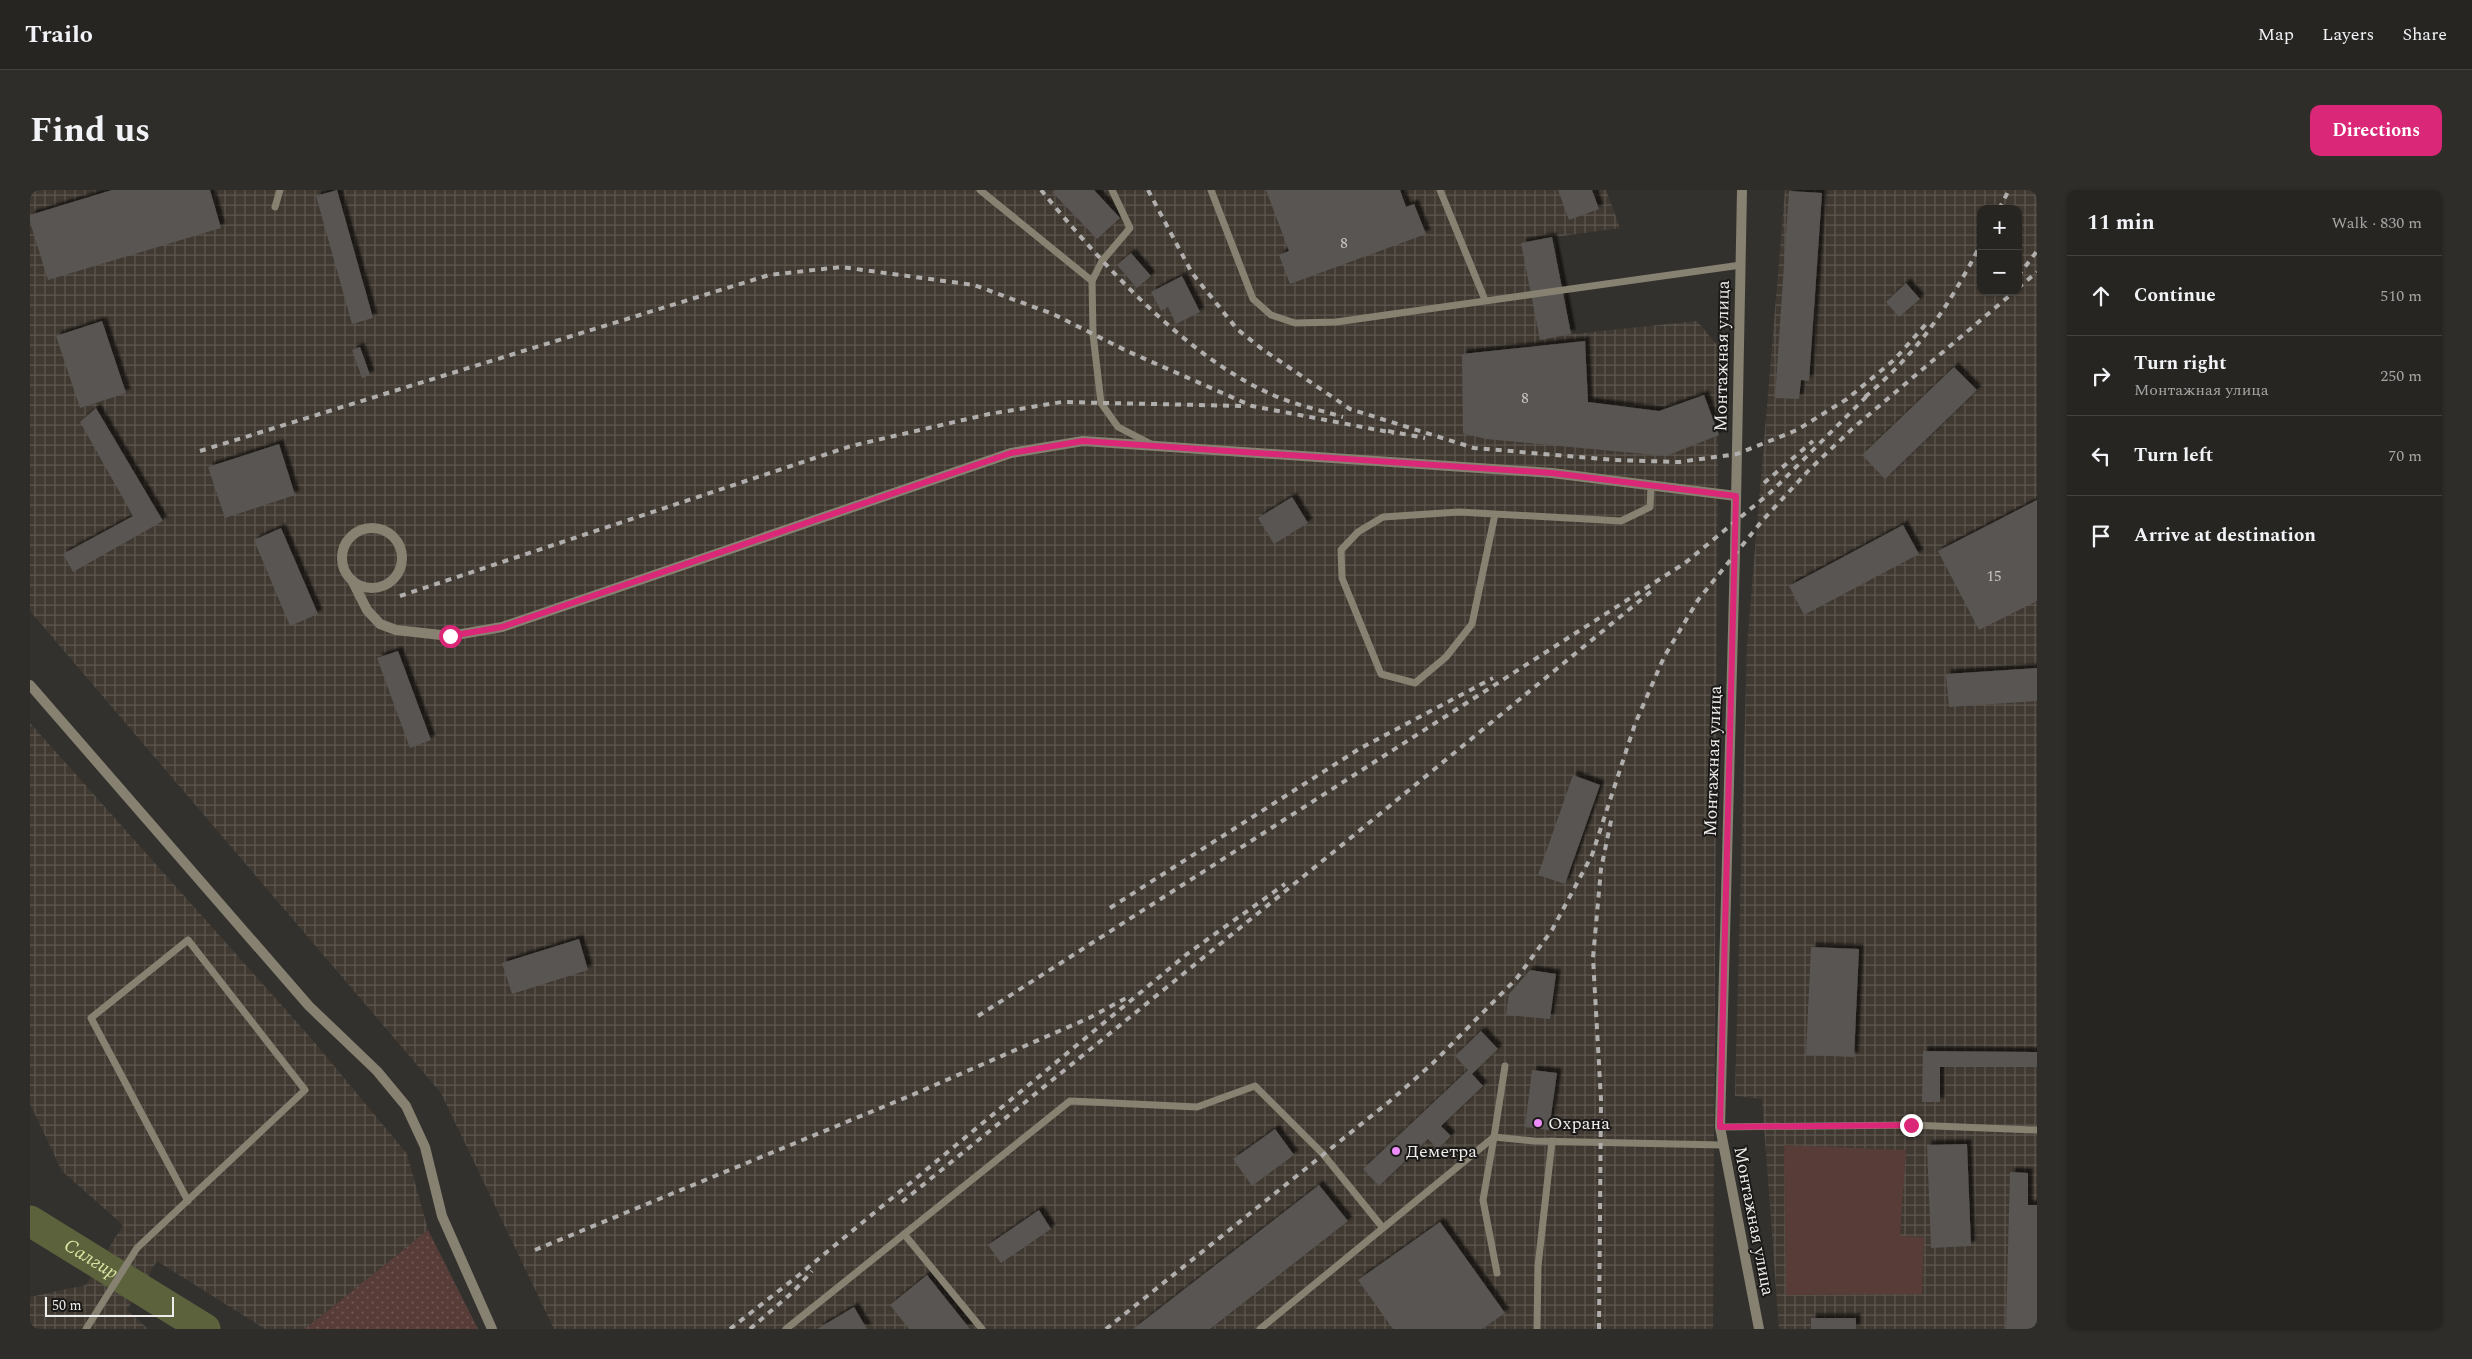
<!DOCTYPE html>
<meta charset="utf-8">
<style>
:root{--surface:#262522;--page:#2e2d2a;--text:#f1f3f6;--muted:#a4a5a5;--line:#424240;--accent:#db2777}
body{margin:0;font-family:Spectral,serif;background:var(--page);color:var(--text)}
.controls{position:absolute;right:15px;top:15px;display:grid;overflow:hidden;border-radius:10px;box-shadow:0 1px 4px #0004}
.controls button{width:45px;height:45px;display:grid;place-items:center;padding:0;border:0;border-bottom:1px solid var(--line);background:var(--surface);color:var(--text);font:25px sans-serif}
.scale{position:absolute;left:15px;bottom:12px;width:129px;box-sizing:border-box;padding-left:5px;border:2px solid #eeecea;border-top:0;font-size:14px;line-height:18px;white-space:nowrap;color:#eeecea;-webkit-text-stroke:4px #1a1917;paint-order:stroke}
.stop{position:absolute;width:15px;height:15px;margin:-11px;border:4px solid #db2777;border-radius:50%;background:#fff}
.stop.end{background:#db2777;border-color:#fff;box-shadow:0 1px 5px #0008}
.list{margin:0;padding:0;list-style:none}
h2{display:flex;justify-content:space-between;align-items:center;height:65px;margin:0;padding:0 20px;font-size:21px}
h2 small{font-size:16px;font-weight:400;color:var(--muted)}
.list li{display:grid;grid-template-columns:32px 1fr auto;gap:15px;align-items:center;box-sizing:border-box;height:80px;padding:0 20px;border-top:1px solid var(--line)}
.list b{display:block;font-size:19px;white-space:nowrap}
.list p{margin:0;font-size:16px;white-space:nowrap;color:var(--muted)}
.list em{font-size:16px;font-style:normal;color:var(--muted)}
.icon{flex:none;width:28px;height:28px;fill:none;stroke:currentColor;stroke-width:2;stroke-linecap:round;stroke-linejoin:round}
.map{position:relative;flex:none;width:2007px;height:1139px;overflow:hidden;border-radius:10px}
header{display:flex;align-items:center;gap:30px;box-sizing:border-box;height:70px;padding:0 25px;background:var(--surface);border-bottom:1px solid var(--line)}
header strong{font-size:24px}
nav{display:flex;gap:28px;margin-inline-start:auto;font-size:18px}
.intro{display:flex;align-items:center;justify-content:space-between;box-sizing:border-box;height:120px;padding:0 30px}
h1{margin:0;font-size:35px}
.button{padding:12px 22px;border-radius:10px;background:var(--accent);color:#fff;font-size:18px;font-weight:700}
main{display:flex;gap:30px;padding:0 30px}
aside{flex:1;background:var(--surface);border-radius:10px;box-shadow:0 1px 4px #0004}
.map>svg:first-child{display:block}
.industrial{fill:url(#industrial-grid);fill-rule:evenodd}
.green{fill:#573c38}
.garden{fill:url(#garden-dots)}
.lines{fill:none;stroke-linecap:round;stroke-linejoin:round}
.river{stroke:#5c623c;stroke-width:31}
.building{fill:#595552;filter:url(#shadow)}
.service{stroke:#868170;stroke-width:7}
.minor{stroke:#868170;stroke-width:10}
.tertiary{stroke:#868170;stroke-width:10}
.rail{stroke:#b1afad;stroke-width:4;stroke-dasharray:6 6;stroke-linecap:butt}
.route{stroke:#db2777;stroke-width:6}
.poi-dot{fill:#ed8cfa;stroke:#1a1917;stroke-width:2}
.labels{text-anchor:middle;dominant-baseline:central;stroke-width:4;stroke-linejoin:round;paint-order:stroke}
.number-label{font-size:15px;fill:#c9c6c4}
.street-label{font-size:18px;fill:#eeecea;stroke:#1a1917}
.poi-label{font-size:18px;fill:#eeecea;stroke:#1a1917;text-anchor:start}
.water-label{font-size:19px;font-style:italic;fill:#dbe6a3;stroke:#1a1917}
</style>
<header>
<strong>Trailo</strong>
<nav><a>Map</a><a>Layers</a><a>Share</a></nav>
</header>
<div class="intro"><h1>Find us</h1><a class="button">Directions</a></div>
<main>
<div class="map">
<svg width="2007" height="1139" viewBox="0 0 2007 1139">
<defs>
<pattern id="industrial-grid" width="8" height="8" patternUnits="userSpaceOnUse" patternTransform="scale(1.25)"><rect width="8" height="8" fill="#403931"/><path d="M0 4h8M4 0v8" fill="none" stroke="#5c564f"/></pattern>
<pattern id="garden-dots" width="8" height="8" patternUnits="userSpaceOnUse" patternTransform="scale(1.25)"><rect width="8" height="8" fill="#573c38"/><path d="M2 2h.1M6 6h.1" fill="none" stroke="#6f5855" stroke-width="1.8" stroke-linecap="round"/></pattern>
<filter id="shadow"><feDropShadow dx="4.5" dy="-4.5" stdDeviation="1" flood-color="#0009"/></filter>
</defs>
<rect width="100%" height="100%" fill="#33312d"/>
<g class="industrial">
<polygon points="0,0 1576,0 1590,38 1525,47 1543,144 1667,131 1692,161 1688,213 1683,1139 524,1139 411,903 0,421"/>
<path d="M1755 0H2007V1139H1749L1732 909 1705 906 1717 456ZM1951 19H1988V101H1951Z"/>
<polygon points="0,533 280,847 377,964 398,1040 275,1139 235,1139 127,1071 97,1120 118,1139 0,1139 0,1107 56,1095 93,1035 32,981 0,914"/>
</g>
<polygon class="green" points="1754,955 1876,960 1870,1046 1894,1047 1892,1104 1756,1105"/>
<polygon class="garden" points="398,1040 448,1139 275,1139"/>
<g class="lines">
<path class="river" id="s1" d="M0 1031 175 1139"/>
</g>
<g class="building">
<polygon points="82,0 180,0 191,38 18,90 0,32 0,25"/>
<polygon points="307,0 343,128 322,134 286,6"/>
<polygon points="1025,0 1064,0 1090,28 1067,49 1022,2"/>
<polygon points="1236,0 1370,0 1376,17 1384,14 1396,44 1260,94 1249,65 1259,61"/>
<polygon points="1528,0 1562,0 1569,19 1539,30"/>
<polygon points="1759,1 1792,3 1779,191 1771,190 1769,209 1745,208"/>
<polygon points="1522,47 1541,144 1510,150 1491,53"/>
<polygon points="1101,63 1121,86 1107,98 1087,75"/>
<polygon points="1152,86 1170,122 1146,134 1138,117 1131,121 1121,102"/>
<polygon points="1876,93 1890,109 1869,127 1856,112"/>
<polygon points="72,131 96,203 50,218 26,146"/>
<polygon points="1555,151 1558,212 1629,221 1674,205 1689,245 1636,266 1456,249 1433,243 1432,164"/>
<polygon points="330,157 340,185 332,188 322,160"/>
<polygon points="1924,177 1947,200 1855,289 1832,265"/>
<polygon points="66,218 133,331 43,382 33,364 103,326 50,232"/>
<polygon points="249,254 265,305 195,328 178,277"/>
<polygon points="1262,307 1278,333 1244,354 1228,328"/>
<polygon points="2007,310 2007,411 1949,440 1908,361"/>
<polygon points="1873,335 1889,364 1774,425 1759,396"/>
<polygon points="251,338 288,424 260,436 224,350"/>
<polygon points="368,461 401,550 380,558 347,468"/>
<polygon points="2007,478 2007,511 1919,517 1916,484"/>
<polygon points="1543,585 1570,595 1535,694 1508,685"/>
<polygon points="549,749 558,780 482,804 472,773"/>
<polygon points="1781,757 1829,759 1824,867 1776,865"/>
<polygon points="1500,780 1526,784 1520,829 1476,825 1479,804"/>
<polygon points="1451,841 1468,859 1442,884 1453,896 1411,936 1421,946 1408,959 1398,949 1349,996 1333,979 1438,880 1425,866"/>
<polygon points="1893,861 2007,862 2007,877 1910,877 1910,912 1892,912"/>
<polygon points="1502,880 1527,883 1519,940 1495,937"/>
<polygon points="1245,939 1264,965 1222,996 1203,969"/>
<polygon points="1937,954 1941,1056 1901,1058 1897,955"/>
<polygon points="1980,982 1998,983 1998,1015 2007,1015 2007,1139 1976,1139"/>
<polygon points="1289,995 1318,1031 1180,1139 1103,1139"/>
<polygon points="1009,1020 1021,1039 971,1073 958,1055"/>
<polygon points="1410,1032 1475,1123 1452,1139 1363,1139 1328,1090"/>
<polygon points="897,1085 940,1139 879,1139 860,1115"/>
<polygon points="824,1117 837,1139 787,1139"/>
<rect x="1781" y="1128" width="45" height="11"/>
</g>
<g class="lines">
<g class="service">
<polyline points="950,0 1062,91 1063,144 1071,213 1088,237 1121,254"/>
<polyline points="1181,0 1223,109 1241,125 1265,133 1306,132 1711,75"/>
<polyline points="1410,0 1455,110"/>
<polyline points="245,17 250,0"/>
<polyline points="1062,91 1072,71 1100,38 1082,0"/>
<polyline points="1465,324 1442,434 1416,467 1385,493 1351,484 1312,388 1311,360 1328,342 1353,327 1429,322 1591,331 1620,317 1621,296"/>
<polyline points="1475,876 1464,947 1504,951 1692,955"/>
<polyline points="1690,937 1881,935 2007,940"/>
<polyline points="1464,947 1453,1010 1467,1083"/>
<polyline points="874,1044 952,1139"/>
<polyline points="56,1139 107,1058 275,900 158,750 61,828 158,1011"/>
<polyline points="756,1139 1040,911 1167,917 1225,896 1293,964 1353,1038"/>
<polyline points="1230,1139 1464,947"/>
<polyline points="1507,1139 1508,1076 1522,951"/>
</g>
<g class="minor">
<circle cx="342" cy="368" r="30"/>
<polyline points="322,390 337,420 350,434 366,440 420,446 472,437 981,263 1053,251 1522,283 1706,306"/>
<polyline points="0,495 279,816 347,881 376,916 395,957 412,1026 462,1139"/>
</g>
<polyline class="tertiary" points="1712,0 1705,363 1690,937 1729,1139"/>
<g class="rail">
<path d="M1011 0C1071 73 1156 167 1243 205 1265 215 1290 220 1313 227"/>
<polyline points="1118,0 1162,83 1207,139 1232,159 1320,219 1444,258 1585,270 1649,272 1707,264 1767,240 1817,209 1864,170 1897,133"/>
<polyline points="1969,19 1979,0"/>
<polyline points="1988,86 2007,61"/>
<polyline points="1988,98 2007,82"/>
<path d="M1835 207C1891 159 1917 119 1951 54"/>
<polyline points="1358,241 1395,248"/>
<polyline points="170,261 739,85 811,77 944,95 1023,124 1097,161 1222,216 1364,243"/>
<polyline points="1734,293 1783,251"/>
<polyline points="370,406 821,256 959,224 1032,212 1215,216"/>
<polyline points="1080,718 1329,559 1463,488"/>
<polyline points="948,826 1655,373 1741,302 1839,204"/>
<polyline points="872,1012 1301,664 1624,399"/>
<polyline points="505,1060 882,905 1059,828 1098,807"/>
<polyline points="700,1139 769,1085 1157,764 1255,694"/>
<polyline points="720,1139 764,1101 782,1081"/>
<polyline points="1076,1139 1360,911 1402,874 1487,788 1522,740 1562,665 1605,534 1634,467 1668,410 1732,331 1779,280 1822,239 1985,101"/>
<polyline points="1569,1139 1571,910 1563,768 1571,679 1582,626"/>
</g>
</g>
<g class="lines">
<polyline class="route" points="420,446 472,437 981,263 1053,251 1522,283 1706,306 1690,937 1881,935"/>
</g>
<g class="poi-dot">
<circle cx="1508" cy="933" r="5"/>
<circle cx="1366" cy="961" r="5"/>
</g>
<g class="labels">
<g class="number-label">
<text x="1314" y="53">8</text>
<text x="1495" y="208">8</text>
<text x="1964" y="386">15</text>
</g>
<g class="street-label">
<text transform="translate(1692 166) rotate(-89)">Монтажная улица</text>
<text transform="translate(1683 571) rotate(-88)">Монтажная улица</text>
<text transform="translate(1724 1031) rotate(79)">Монтажная улица</text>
</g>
<g class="poi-label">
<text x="1518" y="933">Охрана</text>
<text x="1376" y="961">Деметра</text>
</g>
<g class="water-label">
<text stroke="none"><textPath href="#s1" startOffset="72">Салгир</textPath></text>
</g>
</g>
</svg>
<div class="controls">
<button>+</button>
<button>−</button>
</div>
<div class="scale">50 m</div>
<div class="stop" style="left:420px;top:446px"></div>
<div class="stop end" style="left:1881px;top:935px"></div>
</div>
<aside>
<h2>11 min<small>Walk · 830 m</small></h2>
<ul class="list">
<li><svg class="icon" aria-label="ahead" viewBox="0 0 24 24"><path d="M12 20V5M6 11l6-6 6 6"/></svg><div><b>Continue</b></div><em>510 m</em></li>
<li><svg class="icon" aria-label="right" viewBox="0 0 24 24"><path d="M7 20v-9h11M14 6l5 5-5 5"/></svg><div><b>Turn right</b><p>Монтажная улица</p></div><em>250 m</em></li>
<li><svg class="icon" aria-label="left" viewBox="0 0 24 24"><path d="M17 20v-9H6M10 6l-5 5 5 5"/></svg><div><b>Turn left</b></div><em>70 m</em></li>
<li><svg class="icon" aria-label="arrive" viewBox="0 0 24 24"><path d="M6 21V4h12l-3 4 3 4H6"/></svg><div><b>Arrive at destination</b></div></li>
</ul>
</aside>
</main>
